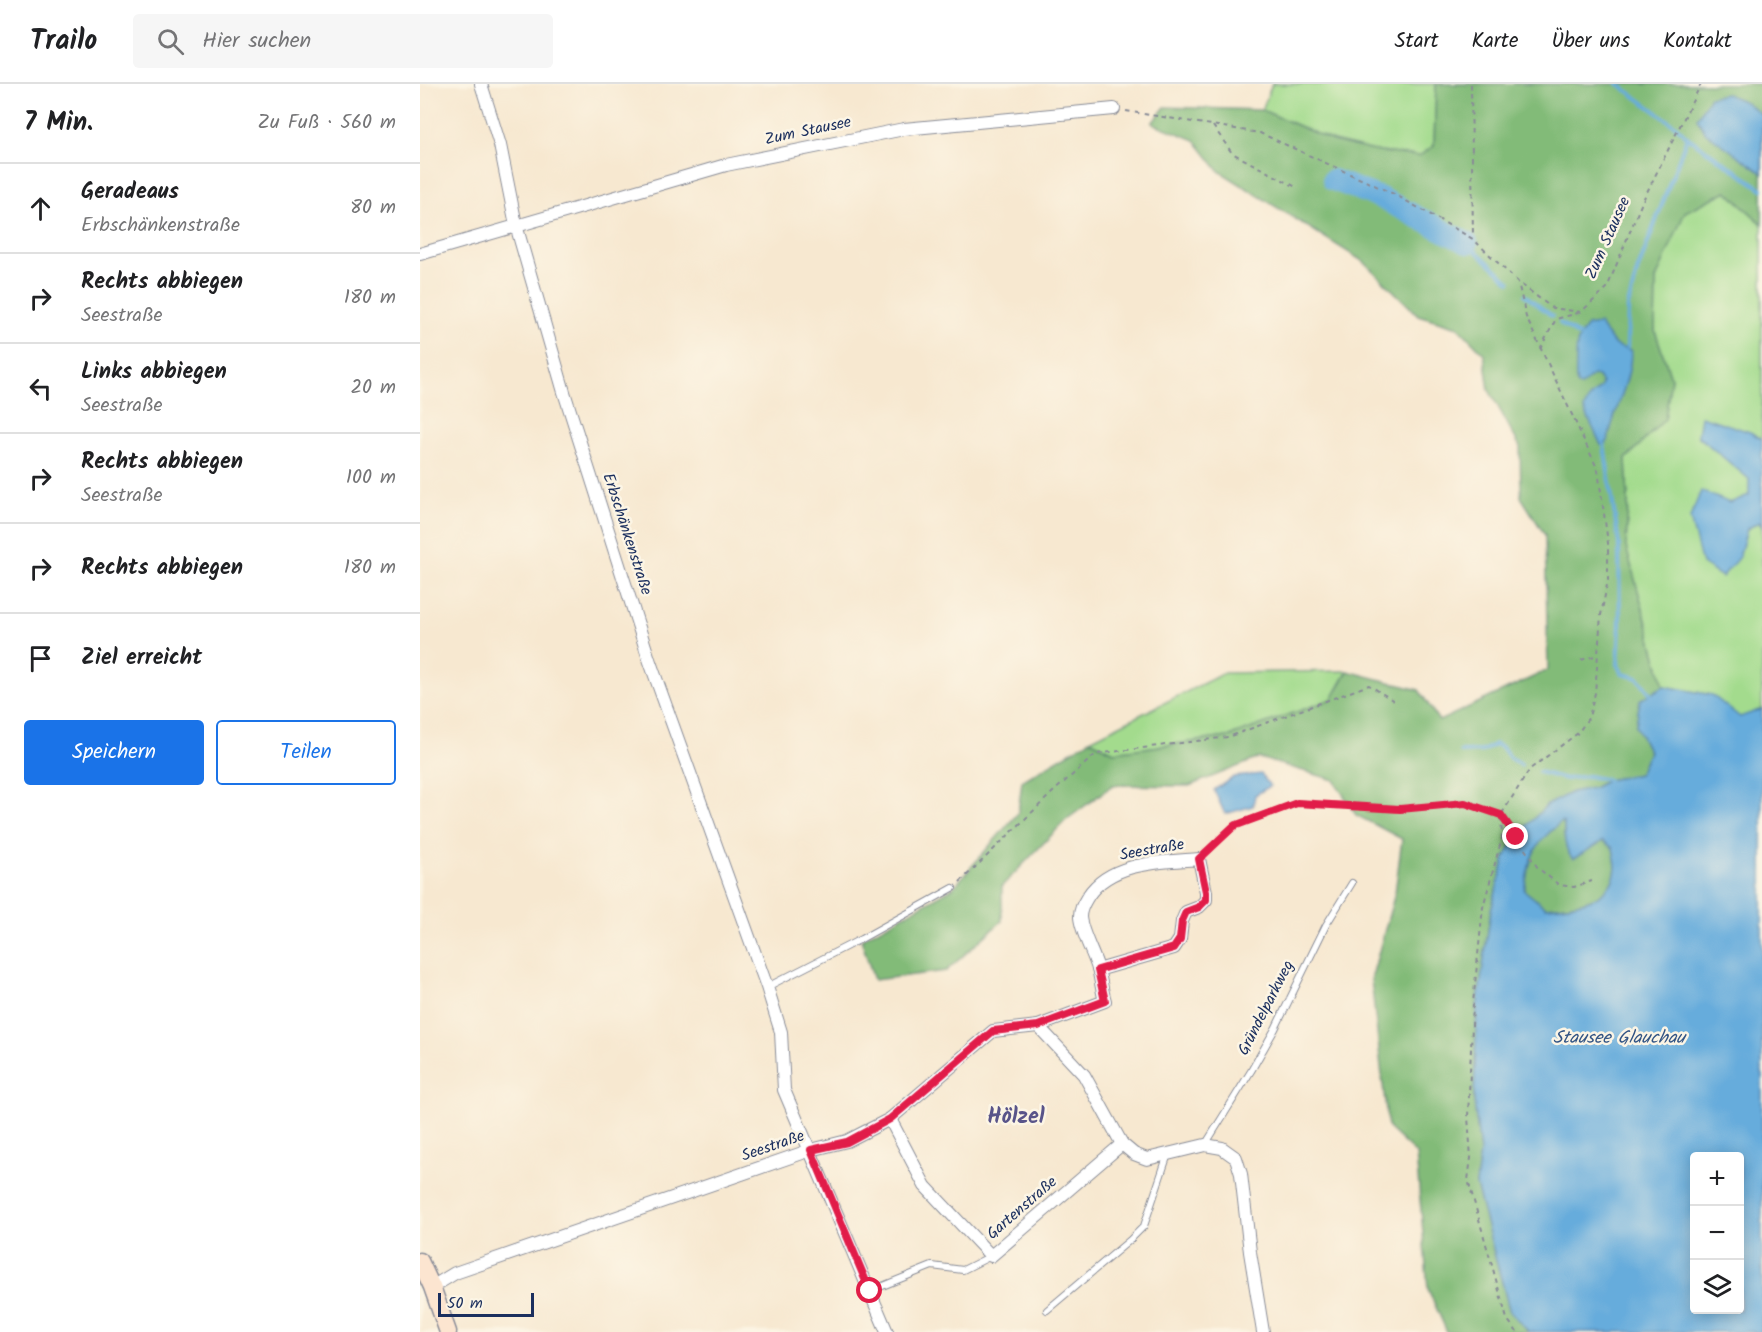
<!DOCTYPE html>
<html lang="de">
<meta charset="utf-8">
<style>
:root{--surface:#fff;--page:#f6f6f6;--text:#202124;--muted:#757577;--line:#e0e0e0;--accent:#1a73e8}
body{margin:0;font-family:Kalam,sans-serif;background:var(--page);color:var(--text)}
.controls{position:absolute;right:18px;bottom:18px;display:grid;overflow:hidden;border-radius:6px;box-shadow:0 3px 15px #0003}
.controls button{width:54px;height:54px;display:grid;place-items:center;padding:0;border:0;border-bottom:2px solid var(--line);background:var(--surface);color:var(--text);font:30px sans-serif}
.scale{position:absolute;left:18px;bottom:15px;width:96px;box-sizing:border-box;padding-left:6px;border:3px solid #1b2f5e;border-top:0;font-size:16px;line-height:21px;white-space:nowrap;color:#1b2f5e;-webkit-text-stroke:4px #fcf5e5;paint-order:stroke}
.stop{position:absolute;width:18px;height:18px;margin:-14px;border:4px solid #e11d48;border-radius:50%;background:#fff}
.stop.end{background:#e11d48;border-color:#fff;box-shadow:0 2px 6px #0008}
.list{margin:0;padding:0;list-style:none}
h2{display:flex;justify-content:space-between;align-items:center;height:78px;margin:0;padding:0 24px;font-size:26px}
h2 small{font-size:20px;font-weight:400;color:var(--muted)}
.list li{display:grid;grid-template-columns:39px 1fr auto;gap:18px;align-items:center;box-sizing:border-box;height:90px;padding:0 24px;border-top:2px solid var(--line)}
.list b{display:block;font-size:22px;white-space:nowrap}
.list p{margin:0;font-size:20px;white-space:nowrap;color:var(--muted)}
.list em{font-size:20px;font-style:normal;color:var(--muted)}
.actions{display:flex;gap:12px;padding:18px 24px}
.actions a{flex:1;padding:14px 0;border:2px solid var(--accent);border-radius:6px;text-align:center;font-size:21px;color:var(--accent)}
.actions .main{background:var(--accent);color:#fff}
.icon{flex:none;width:33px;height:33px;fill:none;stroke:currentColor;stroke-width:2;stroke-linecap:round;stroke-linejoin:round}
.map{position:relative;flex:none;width:1342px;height:1248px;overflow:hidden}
header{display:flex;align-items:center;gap:36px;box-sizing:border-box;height:84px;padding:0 30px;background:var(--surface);border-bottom:2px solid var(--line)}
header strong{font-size:28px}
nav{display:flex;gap:33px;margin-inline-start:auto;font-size:21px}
.search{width:420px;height:54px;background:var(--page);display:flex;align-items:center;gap:15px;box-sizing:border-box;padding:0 21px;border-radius:6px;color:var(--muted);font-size:22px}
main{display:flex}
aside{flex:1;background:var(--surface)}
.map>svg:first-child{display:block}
.green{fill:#a3db8d;stroke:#5f8576;stroke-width:1.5}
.forest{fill:#82bb78;stroke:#4e756b;stroke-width:1.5}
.water{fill:#66acdc;stroke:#406e9d;stroke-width:1.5;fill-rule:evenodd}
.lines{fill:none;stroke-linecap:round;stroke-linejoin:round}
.stream{stroke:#66acdc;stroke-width:4}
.river{stroke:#66acdc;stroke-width:22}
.lane-casing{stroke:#898c97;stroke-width:8}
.street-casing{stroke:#898c97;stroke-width:14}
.secondary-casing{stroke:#898c97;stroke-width:19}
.path{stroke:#898c97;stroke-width:2;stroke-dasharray:4.5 4.5;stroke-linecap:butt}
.lane{stroke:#fff;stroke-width:6}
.street{stroke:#fff;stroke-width:12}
.secondary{stroke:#fce5d0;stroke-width:16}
.route{stroke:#e11d48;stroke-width:8}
.labels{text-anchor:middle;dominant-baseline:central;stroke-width:5;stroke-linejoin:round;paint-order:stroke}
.street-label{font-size:16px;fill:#1b2f5e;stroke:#fcf5e5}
.water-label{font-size:18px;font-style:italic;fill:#325484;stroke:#fcf5e5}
.district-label{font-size:22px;font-weight:bold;fill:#595489;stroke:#fcf5e5}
</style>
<header>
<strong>Trailo</strong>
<div class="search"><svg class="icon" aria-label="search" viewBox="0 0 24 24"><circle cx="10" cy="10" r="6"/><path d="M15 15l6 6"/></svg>Hier suchen</div>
<nav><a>Start</a><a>Karte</a><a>Über uns</a><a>Kontakt</a></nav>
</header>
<main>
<aside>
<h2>7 Min.<small>Zu Fuß · 560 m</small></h2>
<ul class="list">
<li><svg class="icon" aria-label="ahead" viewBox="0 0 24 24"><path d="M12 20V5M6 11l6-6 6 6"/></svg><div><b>Geradeaus</b><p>Erbschänkenstraße</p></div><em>80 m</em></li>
<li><svg class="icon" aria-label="right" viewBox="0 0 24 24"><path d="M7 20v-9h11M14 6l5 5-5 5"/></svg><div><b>Rechts abbiegen</b><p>Seestraße</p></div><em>180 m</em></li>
<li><svg class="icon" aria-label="left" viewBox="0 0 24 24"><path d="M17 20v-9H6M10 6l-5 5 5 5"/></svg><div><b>Links abbiegen</b><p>Seestraße</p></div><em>20 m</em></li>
<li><svg class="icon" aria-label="right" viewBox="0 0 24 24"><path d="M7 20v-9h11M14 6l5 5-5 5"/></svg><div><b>Rechts abbiegen</b><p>Seestraße</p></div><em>100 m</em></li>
<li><svg class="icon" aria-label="right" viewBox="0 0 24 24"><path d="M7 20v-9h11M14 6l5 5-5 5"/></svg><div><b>Rechts abbiegen</b></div><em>180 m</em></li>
<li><svg class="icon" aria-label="arrive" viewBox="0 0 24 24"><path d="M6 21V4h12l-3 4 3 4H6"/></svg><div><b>Ziel erreicht</b></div></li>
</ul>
<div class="actions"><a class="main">Speichern</a><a>Teilen</a></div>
</aside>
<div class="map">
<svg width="1342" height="1248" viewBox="0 0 1342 1248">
<rect width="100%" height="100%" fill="#fcf5e5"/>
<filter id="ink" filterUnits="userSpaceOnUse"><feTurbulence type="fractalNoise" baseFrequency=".0167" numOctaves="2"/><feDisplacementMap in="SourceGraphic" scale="12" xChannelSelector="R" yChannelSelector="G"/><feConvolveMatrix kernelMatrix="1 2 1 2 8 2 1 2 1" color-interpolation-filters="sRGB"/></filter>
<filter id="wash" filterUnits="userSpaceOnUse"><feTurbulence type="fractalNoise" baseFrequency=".008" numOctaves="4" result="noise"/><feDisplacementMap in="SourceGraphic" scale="24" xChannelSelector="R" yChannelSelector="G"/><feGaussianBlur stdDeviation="1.35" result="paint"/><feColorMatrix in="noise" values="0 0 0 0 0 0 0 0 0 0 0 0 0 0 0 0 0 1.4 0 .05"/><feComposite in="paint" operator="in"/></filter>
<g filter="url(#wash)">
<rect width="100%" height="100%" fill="#f7e8d0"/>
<g class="green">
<polygon points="852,0 1016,0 1014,62 999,72 959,68 913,57 842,26"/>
<polygon points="1307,107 1342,140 1342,355 1330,348 1278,352 1329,395 1329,411 1310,419 1319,473 1327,445 1339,438 1342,443 1342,625 1320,634 1292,611 1244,602 1206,463 1208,417 1206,375 1245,335 1251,294 1235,247 1236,195 1264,128"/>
<polygon points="928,587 912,615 808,653 694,668 670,656 804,589"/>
</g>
<g class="forest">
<polygon points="1016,0 1342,0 1342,140 1307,107 1265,128 1236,195 1235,247 1251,294 1245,335 1206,375 1208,417 1206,463 1244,602 1220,616 1216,642 1229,668 1219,690 1188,696 1173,704 1152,708 1127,721 1096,753 1085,774 1071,826 1057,924 1054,1016 1060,1068 1056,1101 1090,1228 1109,1248 1027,1248 1008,1205 996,1070 968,1044 951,896 975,809 982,755 936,731 914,696 839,674 769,702 693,701 646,736 582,802 582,837 526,887 454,896 441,855 533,804 598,729 602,697 670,656 694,668 808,653 912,615 928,587 999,606 1019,637 1128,586 1125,451 1101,413 1100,363 1069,306 1064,270 1038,243 998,231 944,178 799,87 775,56 732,39 745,23 842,26 913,57 959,68 999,72 1014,62"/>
<path d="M1141 738 1144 739V752L1167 765 1183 757 1193 764C1194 770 1196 777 1196 783 1194 819 1152 821 1125 823L1104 807 1110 772 1123 754Z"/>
</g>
<g class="water">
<polygon points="1306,10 1325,18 1342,31 1342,89 1285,48 1277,34 1290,13"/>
<path d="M1179 240 1195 261 1211 267C1211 298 1193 327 1188 357L1184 361H1181L1164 325 1170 313 1181 303 1182 299 1177 292 1173 291 1161 302 1157 301C1155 293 1156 287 1156 280 1156 262 1156 256 1167 242Z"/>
<polygon points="1281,332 1330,348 1342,355 1342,443 1339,438 1327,445 1319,473 1302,493 1282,480 1270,434 1281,407 1310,419 1329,411 1329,395 1278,352"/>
<path d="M1244 602 1292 611 1320 633 1342 625V1248H1109L1090 1228 1056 1101 1060 1068 1054 1016 1057 924 1071 826 1085 774 1096 753 1127 721 1152 708 1173 704 1188 696 1219 690 1229 668 1216 642 1220 616ZM1141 738 1144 739C1144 751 1144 766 1153 775L1183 757 1193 764C1194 770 1196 777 1196 783 1194 818 1152 822 1125 823L1104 806C1111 771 1112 762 1141 738ZM1274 1072H1320V1226H1274Z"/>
<polygon points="841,690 850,702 835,711 833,722 805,730 794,706 814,693"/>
</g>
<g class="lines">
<g class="stream">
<polyline points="1198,0 1257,43 1267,53 1342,105"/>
<polyline points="1047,159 1090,198"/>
<polyline points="1105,211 1132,232"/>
<polyline points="1140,239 1159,252"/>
<polyline points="1207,264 1208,222 1217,188 1267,53"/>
<polyline points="1184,361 1199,460 1200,540 1198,581 1203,590 1218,594 1230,609"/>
<polyline points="1040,668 1063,667 1075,660 1082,663 1090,674 1101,681"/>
<polyline points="1119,688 1146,695 1168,692 1188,696"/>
</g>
<polyline class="river" points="913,96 961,114 1047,159"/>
</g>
</g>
<g filter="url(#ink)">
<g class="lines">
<defs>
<g id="lane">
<polyline points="347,903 441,855 533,804"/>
<polyline points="785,1061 831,987 855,945 906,841 932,799"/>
<polyline points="450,1207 512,1182 543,1186 571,1172"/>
<polyline points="627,1226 710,1156 724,1142 748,1070"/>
</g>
<g id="street">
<polyline points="61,0 80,61 96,141 144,308 229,575 347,903 361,948 364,1006 467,1248"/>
<polyline points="0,170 306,81 484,45 694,25"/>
<polyline points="618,942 664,991 702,1060 714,1070 727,1075 785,1061 802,1064 816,1074 821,1090 830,1168 843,1248"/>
<polyline points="470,1035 505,1102 571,1172 702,1060"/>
<path d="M12 1203 35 1189 391 1066 427 1057 470 1035 573 947 618 942 685 917C682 907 681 896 678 885 674 870 661 848 660 833 660 824 664 819 668 812 691 777 743 778 779 775L786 808V816L779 823 766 828 762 837 760 855 754 864 678 886"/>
</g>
<polyline id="secondary" points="0,1177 12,1203 28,1248"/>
</defs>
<use href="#lane" class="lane-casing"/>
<use href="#street" class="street-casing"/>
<use href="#secondary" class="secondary-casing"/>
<g class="path">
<polyline points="1051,0 1053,153"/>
<polyline points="706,27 840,49 976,111 1053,155 1098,198 1132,224 1161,228 1187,204 1222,118 1281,0"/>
<polyline points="793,42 812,69 878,104"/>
<polyline points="1120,265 1136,235 1158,229"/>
<polyline points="1161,576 1178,571"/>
<polyline points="1083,753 1094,747"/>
<polyline points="788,767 814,742 877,719 980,725 1045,719 1081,731 1118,784 1139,801 1154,803 1172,797"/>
<polyline points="540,798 633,708 676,670 808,653 949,601 974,617"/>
<polyline points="1097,1248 1087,1235 1048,1096 1051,1074 1048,1033 1053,919 1063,823 1082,754 1081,731 1110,685 1158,649 1169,633 1175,609 1181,531 1188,496 1188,459 1178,386 1106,233 1098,198"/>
</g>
<use href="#lane" class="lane"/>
<use href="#street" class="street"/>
<use href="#secondary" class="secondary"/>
</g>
</g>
<g class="lines" filter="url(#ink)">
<polyline class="route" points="450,1207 391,1066 427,1058 470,1035 573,947 618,942 685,917 678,886 754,864 760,855 762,837 766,828 779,823 786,816 786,808 779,775 814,742 877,719 980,725 1045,719 1081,731 1098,755 1096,753"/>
</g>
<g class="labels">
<g class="street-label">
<text transform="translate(388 47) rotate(-12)">Zum Stausee</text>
<text transform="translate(1188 154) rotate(-66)">Zum Stausee</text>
<text transform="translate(207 450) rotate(72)">Erbschänkenstraße</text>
<text transform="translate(732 766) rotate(-10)">Seestraße</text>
<text transform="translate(846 924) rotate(-63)">Gründelparkweg</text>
<text transform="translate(353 1062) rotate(-19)">Seestraße</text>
<text transform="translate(602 1124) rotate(-41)">Gartenstraße</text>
</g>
<g class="water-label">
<text x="1199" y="954">Stausee Glauchau</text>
</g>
<g class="district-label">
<text x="596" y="1033">Hölzel</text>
</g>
</g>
</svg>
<div class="controls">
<button>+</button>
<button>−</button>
<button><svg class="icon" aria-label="layers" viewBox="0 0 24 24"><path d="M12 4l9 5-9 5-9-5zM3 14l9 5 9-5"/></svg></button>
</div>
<div class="scale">50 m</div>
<div class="stop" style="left:450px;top:1207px"></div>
<div class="stop end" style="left:1096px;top:753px"></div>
</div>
</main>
